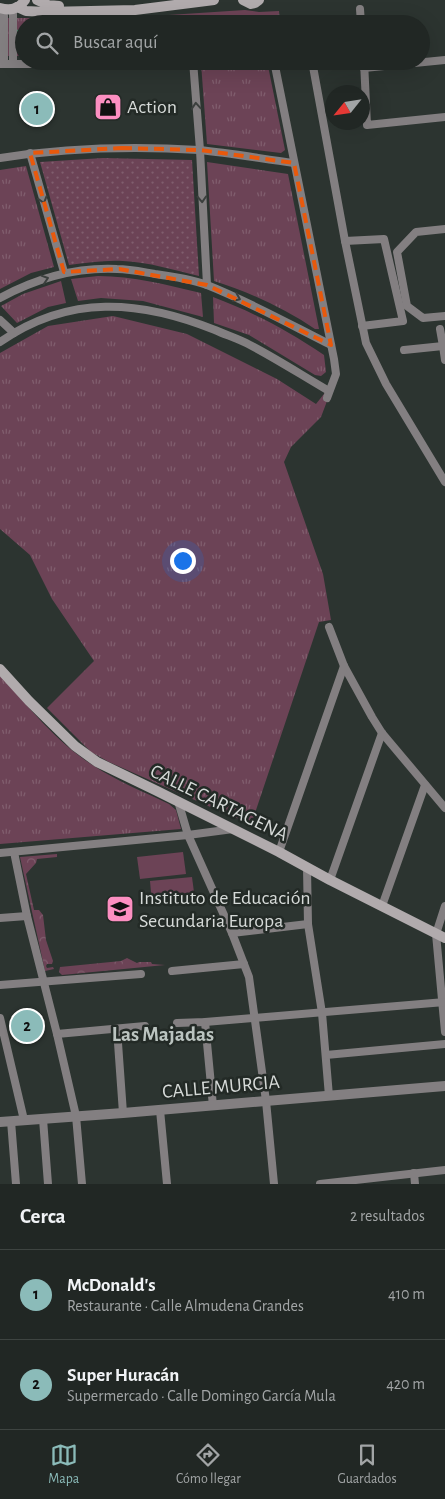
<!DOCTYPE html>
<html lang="es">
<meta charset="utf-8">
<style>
:root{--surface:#212724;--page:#292f2c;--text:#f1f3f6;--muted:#a2a5a6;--line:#3e4441;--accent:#8bbbb9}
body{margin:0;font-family:"Alegreya Sans",sans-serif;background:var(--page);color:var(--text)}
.compass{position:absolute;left:325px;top:85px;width:45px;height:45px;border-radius:50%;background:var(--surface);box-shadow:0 5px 20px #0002;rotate:240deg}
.you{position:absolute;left:182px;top:560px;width:18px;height:18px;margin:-12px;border:4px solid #fff;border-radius:50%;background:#1a73e8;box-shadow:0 0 0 8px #1a73e833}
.badge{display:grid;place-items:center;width:32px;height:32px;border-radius:50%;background:var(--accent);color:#111;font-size:16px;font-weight:700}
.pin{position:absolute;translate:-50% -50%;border:2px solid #fff;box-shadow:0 1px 5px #0006}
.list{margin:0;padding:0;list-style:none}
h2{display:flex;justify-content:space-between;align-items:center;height:65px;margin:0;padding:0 20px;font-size:21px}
h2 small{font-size:16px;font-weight:400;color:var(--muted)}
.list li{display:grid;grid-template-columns:32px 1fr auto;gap:15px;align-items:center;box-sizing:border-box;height:90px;padding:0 20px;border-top:1px solid var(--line)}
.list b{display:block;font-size:19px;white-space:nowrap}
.list p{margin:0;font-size:16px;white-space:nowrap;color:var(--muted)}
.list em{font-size:16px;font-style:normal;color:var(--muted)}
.icon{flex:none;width:28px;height:28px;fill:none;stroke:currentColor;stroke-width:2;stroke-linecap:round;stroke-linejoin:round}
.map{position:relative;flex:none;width:445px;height:1184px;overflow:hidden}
.search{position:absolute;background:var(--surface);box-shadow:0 5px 20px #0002;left:15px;right:15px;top:15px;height:55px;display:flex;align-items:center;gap:12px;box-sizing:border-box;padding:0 18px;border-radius:28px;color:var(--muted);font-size:19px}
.sheet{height:245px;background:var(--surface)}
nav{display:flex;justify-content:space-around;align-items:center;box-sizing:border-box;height:70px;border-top:1px solid var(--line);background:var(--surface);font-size:14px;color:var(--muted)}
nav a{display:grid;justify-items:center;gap:2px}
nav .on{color:var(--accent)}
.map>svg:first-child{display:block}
.grass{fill:url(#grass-tufts)}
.forest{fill:url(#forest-crowns)}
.park{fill:url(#park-dots)}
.garden{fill:#6c4356}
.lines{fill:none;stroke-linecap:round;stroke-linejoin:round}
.stream{stroke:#558770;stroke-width:2.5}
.minor{stroke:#837f81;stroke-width:8}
.tertiary{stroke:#837f81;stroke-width:10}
.secondary{stroke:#b1abad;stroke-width:10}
.oneway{stroke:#3b3f3d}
.marked{fill:none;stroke:#e8590c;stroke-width:4;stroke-dasharray:10 6;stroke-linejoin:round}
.labels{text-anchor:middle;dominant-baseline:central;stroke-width:5;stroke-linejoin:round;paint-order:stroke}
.poi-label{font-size:20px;fill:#d6dad8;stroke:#232a26;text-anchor:start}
.street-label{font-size:20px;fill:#d6dad8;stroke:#232a26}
.neighbourhood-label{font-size:21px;font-weight:bold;fill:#bbc4c0;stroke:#232a26}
</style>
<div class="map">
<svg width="445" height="1184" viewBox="0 0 445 1184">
<defs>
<pattern id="grass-tufts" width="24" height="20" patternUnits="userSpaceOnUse" patternTransform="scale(1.25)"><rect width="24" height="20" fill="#6c4356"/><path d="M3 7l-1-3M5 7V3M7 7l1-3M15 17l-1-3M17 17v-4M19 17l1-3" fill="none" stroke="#805e6e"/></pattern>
<pattern id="forest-crowns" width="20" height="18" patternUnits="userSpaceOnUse" patternTransform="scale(1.25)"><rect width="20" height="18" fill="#6c4356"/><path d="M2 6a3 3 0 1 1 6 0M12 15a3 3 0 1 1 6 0" fill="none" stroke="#805e6e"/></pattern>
<pattern id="park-dots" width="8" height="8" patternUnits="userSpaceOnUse" patternTransform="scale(1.25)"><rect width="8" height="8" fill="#6c4356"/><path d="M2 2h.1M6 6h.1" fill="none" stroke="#805e6e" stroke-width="1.8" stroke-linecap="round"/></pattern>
</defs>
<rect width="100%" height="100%" fill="#2c3430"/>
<g class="grass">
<polygon points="245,10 259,12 279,11 280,22 272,24 24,24 24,56 0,56 0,18 123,18"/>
<polygon points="212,61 267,61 285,150 281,153 207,144 201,63"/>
<path d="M207 162 288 174 319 329H315C284 308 249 292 214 281Z"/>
<polygon points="26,166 54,267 31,273 0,289 0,170"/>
<path d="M98 276C133 276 167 285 201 293L203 317 143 301 101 298 78 301 71 279Z"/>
<polygon points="61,281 66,303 48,307 17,323 1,306 23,294"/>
<path d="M213 297C255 313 287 330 324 355L326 372 321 376 315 375 249 335 214 323Z"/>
<polygon points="113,316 187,334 277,379 316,404 335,380 321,417 291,447 284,462 323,574 331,620 319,622 252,822 233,817 109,762 91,752 47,708 94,661 52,599 30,555 0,529 0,353 48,326"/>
<path d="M0 676C29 707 57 743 94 766 117 781 144 792 169 804L176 810 181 829 0 844Z"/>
</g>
<g class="forest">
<polygon points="57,854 57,857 37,859 36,863 26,874 34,910 39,910 43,915 46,940 53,961 52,964 47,964 46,966 47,968 53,967 54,969 45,971 20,857"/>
<polygon points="127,958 137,963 139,962 151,962 152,964 165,965 62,975 59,972 60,967 121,961"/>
</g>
<path class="park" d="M103 158 192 160 199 276C174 270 148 262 123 261 104 260 87 263 69 265L40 162Z"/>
<g class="garden">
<polygon points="183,852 186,874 140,879 137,857"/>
<polygon points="192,877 195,900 152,904 150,881"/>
</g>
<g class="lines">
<g class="stream">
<polyline points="202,24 279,16"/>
<polyline points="14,31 24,31"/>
</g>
<g class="minor">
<polyline points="3,9 4,16 4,64"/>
<polyline points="13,9 13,64"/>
<polyline points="360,9 361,24"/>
<polyline points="193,61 200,150 207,285"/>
<polyline points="274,61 334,359 336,374 327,398"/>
<polyline points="312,61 345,241 366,343 386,384 445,482"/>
<polyline points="364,61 367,125 445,117"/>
<polyline points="0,64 125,64 149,61"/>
<polyline points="364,68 445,60"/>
<polyline points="30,153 64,272"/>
<path d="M0 158C65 148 133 146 199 150 231 153 263 159 294 163"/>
<polyline points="445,229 416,232 397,252 407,306 423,318 445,316"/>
<polyline points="345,241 384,239 403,321 362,326"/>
<path d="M0 298C37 278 74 267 117 269 130 269 143 272 155 274 170 276 193 280 207 285 250 302 291 325 331 345"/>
<polyline points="0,320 14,333"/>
<path d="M0 342C69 294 140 300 215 330 226 335 239 339 250 345 277 359 303 376 329 391"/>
<polyline points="445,346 443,346 445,360"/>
<polyline points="404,350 443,346 440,329"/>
<polyline points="329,627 344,666 372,717 382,733 445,808"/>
<polyline points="178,801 188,835 232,933 249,977 266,1101 274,1184"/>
<polyline points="14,852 27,916 57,1034 76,1116 82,1184"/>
<polyline points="279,852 344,666"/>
<polyline points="0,853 188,835 233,829"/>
<polyline points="307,868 308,924 322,1013 329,1096"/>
<polyline points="330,880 382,733"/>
<polyline points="382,906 425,785"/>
<polyline points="445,906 436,934 445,1032"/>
<polyline points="0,918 27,916"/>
<polyline points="232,933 308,924"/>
<polyline points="172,971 244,964"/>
<polyline points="0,985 141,974"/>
<polyline points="0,1018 24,1120"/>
<polyline points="205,1022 213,1106"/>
<polyline points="177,1023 205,1022 445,1002"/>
<polyline points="117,1029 123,1113"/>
<polyline points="57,1034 145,1026"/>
<polyline points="326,1055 445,1044"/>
<polyline points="160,1110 167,1184"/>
<polyline points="43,1119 48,1184"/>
<polyline points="11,1121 16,1184"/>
<polyline points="414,1173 415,1184"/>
<polyline points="320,1184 445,1170"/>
</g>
<polyline class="tertiary" points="0,1122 123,1113 445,1086"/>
<g class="secondary">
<polyline points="37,0 48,5 59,6"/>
<polyline points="243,0 251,4 255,3 259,0"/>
<polyline points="17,7 26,11 46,12 135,10 214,0"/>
<path d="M0 8C10 11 19 9 25 0"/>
<polyline points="0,669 29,701 75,746 97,762 157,791 279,852 330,880 445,938"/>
</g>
</g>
<defs><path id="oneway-chevron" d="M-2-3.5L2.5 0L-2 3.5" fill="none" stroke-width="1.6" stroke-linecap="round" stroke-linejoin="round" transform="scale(1.25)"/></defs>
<g class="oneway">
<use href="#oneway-chevron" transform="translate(196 106) rotate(-94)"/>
<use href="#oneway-chevron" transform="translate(202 199) rotate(87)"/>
<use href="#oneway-chevron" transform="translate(43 200) rotate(74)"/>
<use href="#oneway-chevron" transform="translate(45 279) rotate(-18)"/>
<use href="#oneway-chevron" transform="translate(237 298) rotate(23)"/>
</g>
<path class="marked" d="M122 148 200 150 294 163 331 345 207 285 119 269 64 272 30 153Z"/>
<defs>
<symbol id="shop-square" viewBox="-11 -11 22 22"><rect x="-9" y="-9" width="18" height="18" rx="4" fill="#fc8fc1" stroke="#232a26"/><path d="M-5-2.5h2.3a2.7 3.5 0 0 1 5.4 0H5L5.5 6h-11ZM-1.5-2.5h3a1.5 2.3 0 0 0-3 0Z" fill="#111"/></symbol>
<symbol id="school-square" viewBox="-11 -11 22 22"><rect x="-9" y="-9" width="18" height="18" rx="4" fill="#fc8fc1" stroke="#232a26"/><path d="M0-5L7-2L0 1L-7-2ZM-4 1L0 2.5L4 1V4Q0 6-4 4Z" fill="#111"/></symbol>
</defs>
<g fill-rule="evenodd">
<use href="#shop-square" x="92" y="91" width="32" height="32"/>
<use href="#school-square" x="104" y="893" width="32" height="32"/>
</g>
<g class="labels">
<g class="poi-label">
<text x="127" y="107">Action</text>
<text x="139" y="898">Instituto de Educación<tspan x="139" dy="23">Secundaria Europa</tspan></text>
</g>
<g class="street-label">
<text transform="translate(219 803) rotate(26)">CALLE CARTAGENA</text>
<text transform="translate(221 1087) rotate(-5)">CALLE MURCIA</text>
</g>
<g class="neighbourhood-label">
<text x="163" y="1034">Las Majadas</text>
</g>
</g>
</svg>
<svg class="compass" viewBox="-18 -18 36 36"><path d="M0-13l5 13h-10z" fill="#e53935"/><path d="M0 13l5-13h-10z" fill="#a2a5a6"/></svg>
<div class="you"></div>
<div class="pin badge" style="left:37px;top:109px">1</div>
<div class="pin badge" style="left:27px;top:1026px">2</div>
<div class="search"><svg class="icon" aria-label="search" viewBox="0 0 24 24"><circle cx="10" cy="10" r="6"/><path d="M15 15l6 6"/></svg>Buscar aquí</div>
</div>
<section class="sheet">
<h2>Cerca<small>2 resultados</small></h2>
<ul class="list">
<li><span class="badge">1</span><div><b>McDonald's</b><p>Restaurante · Calle Almudena Grandes</p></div><em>410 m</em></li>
<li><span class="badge">2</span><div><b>Super Huracán</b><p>Supermercado · Calle Domingo García Mula</p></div><em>420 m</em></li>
</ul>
</section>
<nav>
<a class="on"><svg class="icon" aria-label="map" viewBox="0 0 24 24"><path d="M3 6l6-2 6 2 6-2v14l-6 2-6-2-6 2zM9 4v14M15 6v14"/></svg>Mapa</a>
<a><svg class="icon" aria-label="directions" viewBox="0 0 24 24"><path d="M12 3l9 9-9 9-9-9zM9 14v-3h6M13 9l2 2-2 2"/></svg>Cómo llegar</a>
<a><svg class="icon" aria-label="saved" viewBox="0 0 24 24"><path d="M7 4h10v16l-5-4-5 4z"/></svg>Guardados</a>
</nav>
